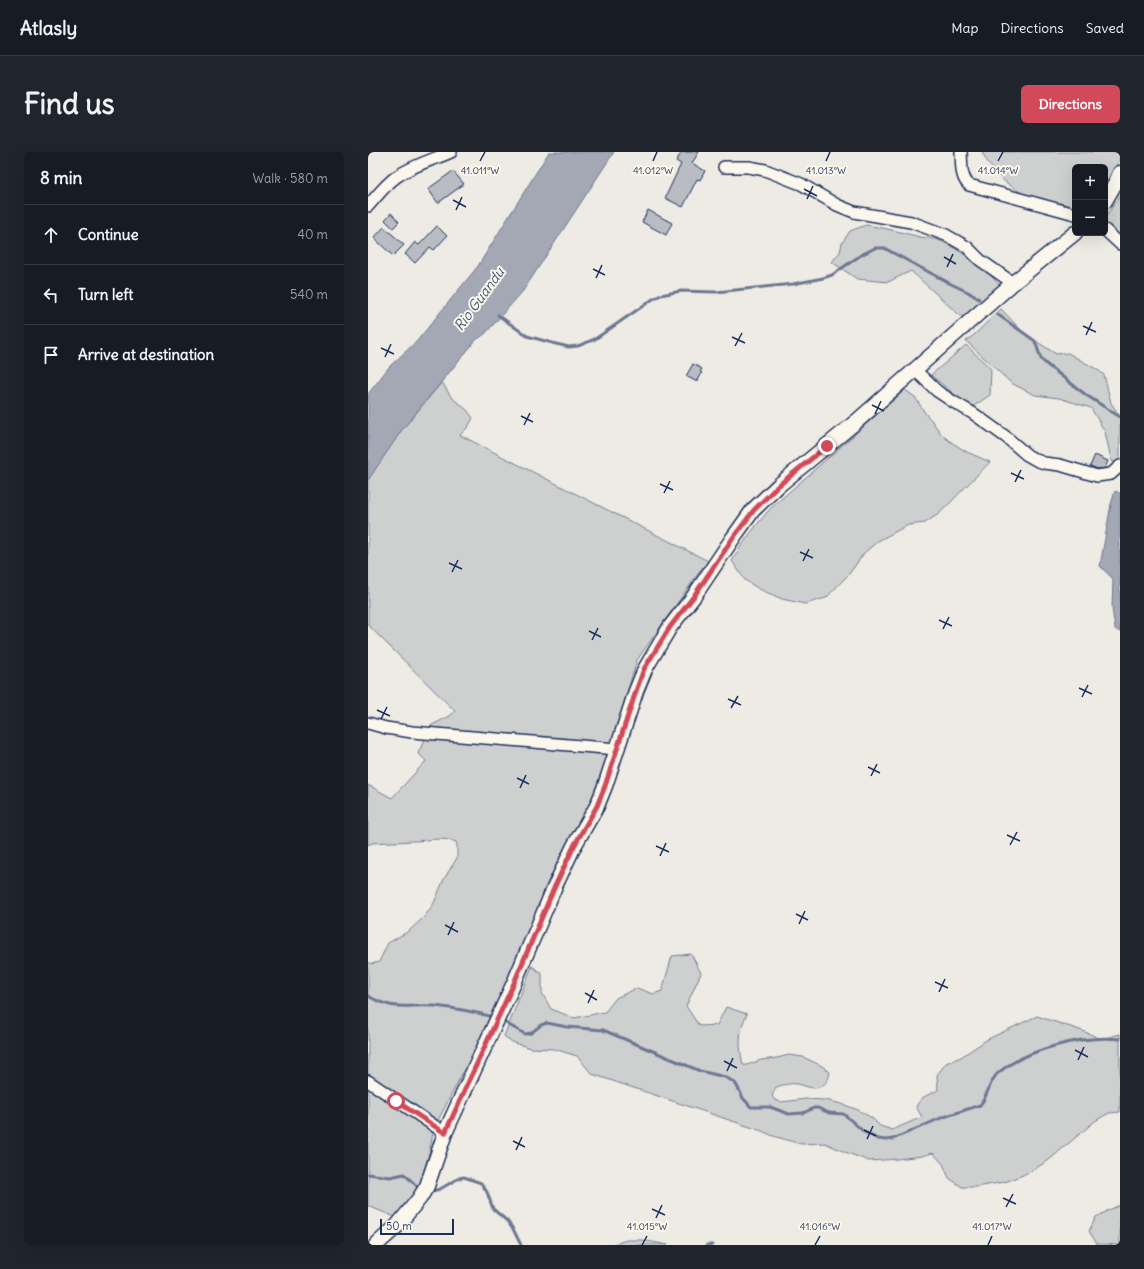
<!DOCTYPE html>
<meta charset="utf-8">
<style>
:root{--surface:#171b24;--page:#20242c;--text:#f1f3f6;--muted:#9ea1a6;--line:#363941;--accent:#d1495b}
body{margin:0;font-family:Delius,sans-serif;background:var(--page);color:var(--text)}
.controls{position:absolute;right:12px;top:12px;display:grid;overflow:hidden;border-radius:6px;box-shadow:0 4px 16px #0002}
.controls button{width:36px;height:36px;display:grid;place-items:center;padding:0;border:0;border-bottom:1px solid var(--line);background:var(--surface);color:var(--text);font:20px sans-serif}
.scale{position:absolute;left:12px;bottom:10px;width:74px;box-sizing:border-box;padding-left:4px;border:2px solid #1b2f5e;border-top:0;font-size:11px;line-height:14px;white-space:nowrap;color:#1b2f5e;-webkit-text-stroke:3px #fbf7ec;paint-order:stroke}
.stop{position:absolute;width:12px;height:12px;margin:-9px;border:3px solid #d1495b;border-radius:50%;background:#fff}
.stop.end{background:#d1495b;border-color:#fff;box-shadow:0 1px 4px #0008}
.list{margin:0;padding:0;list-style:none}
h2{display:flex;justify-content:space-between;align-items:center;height:52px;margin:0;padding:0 16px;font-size:17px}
h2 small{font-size:13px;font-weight:400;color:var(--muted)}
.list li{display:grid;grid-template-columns:26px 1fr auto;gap:12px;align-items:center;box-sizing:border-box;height:60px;padding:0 16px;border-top:1px solid var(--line)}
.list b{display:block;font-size:15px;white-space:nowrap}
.list em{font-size:13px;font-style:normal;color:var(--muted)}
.icon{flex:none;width:22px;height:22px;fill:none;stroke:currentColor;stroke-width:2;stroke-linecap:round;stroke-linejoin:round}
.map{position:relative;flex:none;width:752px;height:1093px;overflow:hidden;border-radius:6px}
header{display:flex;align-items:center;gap:24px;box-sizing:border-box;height:56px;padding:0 20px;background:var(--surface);border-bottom:1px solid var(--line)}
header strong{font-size:19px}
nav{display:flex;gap:22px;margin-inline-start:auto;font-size:14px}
.intro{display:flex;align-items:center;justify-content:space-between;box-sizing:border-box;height:96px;padding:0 24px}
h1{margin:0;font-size:28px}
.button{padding:10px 18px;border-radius:6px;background:var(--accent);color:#fff;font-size:14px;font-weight:700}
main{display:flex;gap:24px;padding:0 24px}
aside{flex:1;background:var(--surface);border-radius:6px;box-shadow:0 4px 16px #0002}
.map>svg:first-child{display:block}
.green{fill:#cecfcf;stroke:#747f96}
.water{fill:#a3a8b4;stroke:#6d7892}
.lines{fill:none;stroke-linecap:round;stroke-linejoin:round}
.stream{stroke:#6d7892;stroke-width:3}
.building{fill:#b9bcc3;stroke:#1b2f5e}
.minor-casing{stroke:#1b2f5e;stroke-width:14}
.major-casing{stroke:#1b2f5e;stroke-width:17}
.minor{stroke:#fbf7ec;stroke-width:11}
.major{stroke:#fbf7ec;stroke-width:14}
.route{stroke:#d1495b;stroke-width:5}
.ticks{fill:none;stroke:#1b2f5e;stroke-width:1.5}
.labels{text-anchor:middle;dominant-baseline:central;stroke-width:4;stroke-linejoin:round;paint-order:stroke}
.water-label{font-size:14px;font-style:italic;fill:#445378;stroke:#fbf7ec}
.ticks-label{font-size:10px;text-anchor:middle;fill:#1b2f5e;stroke:#fbf7ec;stroke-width:4;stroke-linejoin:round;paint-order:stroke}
</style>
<header>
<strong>Atlasly</strong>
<nav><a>Map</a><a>Directions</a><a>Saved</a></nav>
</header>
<div class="intro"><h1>Find us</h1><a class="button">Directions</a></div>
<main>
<aside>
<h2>8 min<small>Walk · 580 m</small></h2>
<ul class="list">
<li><svg class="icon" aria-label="ahead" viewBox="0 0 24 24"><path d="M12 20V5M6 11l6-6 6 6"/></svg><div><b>Continue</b></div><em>40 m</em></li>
<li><svg class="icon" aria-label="left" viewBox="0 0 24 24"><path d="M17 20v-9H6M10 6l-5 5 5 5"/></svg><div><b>Turn left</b></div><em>540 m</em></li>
<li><svg class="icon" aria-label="arrive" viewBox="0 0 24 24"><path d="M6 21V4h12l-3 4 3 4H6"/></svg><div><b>Arrive at destination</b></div></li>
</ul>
</aside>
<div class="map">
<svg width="752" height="1093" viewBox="0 0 752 1093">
<rect width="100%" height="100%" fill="#eeebe4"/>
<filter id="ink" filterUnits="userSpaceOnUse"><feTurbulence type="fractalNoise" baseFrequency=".025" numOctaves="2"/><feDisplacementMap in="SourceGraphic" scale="8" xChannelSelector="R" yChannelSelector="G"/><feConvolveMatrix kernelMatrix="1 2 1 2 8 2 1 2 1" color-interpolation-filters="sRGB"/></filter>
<g filter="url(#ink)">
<g class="green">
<path d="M614 0H752C752 15 743 28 737 41V15H707V61C670 50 632 38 614 0Z"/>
<polygon points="752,44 752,92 737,77 737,65"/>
<path d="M498 73C516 76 534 80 552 85 557 86 562 86 567 87 585 92 624 120 633 136L600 168 590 162 543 119 520 130 489 127 464 110 472 100 474 91 482 79Z"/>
<polygon points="633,157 657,182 688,202 700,201 730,218 736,223 743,251 752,264 752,322 743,307 737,280 723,256 691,246 667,243 643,231 598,189 606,183"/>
<polygon points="598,193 623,217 622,243 603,256 563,223"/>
<path d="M74 230 83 245 99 258 105 266 100 275 92 283 344 411 334 416 269 508 233 625 223 653 177 736 158 791 110 891 66 976 61 1001 52 1032 44 1047 27 1065 0 1054V810L3 812 11 810 20 791 41 779 57 764 66 751 76 727 89 706V693L88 690C73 684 60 689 45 689 31 690 17 690 4 691L0 693V633L24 646 58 609 50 601 56 589 59 580 64 573 82 564 87 559 0 473V328L33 279Z"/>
<path d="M537 238 547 245 557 261 564 269 574 283 583 290 599 300 622 310 572 361 557 371 540 373 510 389 496 401 481 422 458 446 437 452 414 447 391 437 377 428 364 409C375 390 388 373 403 356Z"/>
<path d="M323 802 333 821 318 854 331 874 349 873 358 855 379 862C370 879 371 894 375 913H379L393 908 409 906 421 903 435 905 454 914 462 920C461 929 455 936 446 936 441 936 435 933 430 932 422 931 415 933 408 935L404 944 407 948 413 950 438 947 457 948 474 952 490 958 504 966 512 974 524 978 554 965 548 955C554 943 559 944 570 938L569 923 578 911 593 905 620 887 669 864 715 879 733 887 752 882V960L741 961 727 969 681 1008 668 1016 655 1023 640 1029 625 1032 609 1035H594L581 1026 575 1012 565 1001 554 1004 529 1007 501 1009 477 1000 457 991 433 992 405 984 394 979 224 922 209 904 186 897 162 896 144 890 136 884 141 872 164 814 174 822V841L183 857 206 866 237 860 248 846 269 836 285 842 294 839 304 804Z"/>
<polygon points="752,1053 752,1093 729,1092 721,1079 728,1065 741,1058"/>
<polygon points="259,1088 274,1088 300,1093 242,1093"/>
</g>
<g class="water">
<polygon points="181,0 246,0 155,139 117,182 108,188 33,279 0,328 0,242 21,215 49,189 110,114"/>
<polygon points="747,339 752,341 752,480 747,477 744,456 745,427 732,414 743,352"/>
</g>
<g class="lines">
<g class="stream">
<polyline points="629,162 667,189 673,207 678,212 718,243 752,265"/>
<polyline points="130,163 159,184 188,192 201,195 210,194 227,187 285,147 293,143 313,139 348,140 425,132 455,126 464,123 493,103 507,96 516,96 583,132 600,140 611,147"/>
<path d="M0 844C28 860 38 852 67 854 85 856 107 860 125 865"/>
<path d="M132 868 157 882 163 881 173 873 179 871 199 875 235 878 332 919 357 925 366 930 369 934 375 946 383 955H402L421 962 435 961 446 956H450L461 961 475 962 477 963 496 980 510 987 518 988 525 987 573 966 612 953C620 944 621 929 630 921 659 897 715 883 752 887"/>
<polyline points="0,1022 22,1025 36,1022 50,1035"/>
<polyline points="65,1039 72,1037 91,1026 96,1025 113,1031 119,1040 125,1057 139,1069 145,1077 153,1093"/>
<polyline points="339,1093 344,1093"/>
</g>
</g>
<g class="building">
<polygon points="314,0 331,0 324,11 337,19 332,28 329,27 315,55 297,46 313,12 308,9"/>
<polygon points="85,19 96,32 70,51 60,37"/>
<polygon points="280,58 304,71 298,83 274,70"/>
<polygon points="23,61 31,70 25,76 17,68"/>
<polygon points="69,74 79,84 66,98 62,95 47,111 37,102 47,90 51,93"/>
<polygon points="16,75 36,93 25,104 6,86"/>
<polygon points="325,212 334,217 332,220 334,221 329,230 318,224"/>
<polygon points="727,303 740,309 737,316 730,317 722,314"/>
</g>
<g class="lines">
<defs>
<g id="minor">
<path d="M593 0C594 11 592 25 601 33L707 62"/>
<polyline points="356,15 381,15 397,18 433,32 469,53 486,60 543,70 578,83 599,95 612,108 645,131"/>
<path d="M0 54C9 44 17 33 28 25 45 13 64 8 83 0"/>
<polyline points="737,78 752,92"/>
<polyline points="547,218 569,239 584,249 606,262 638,285 659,303 668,308 676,311 692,313 729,324 743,322 752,314"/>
<polyline points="0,571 18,576 44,580 249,597"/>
<polyline points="0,929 77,981"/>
</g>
<g id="major">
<polyline points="737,49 749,28 752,21"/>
<polyline points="8,1093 29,1074 51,1047 59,1034 77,981 146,831 187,734 206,694 229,654 237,634 268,539 277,517 302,475 326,444 365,386 385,358 411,333 489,269 645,131 707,81"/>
</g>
</defs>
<use href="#minor" class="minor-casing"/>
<use href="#major" class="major-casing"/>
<use href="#minor" class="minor"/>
<use href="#major" class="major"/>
</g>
</g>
<g class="lines" filter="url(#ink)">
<polyline class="route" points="28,949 77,981 146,831 187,734 206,694 229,654 237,634 268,539 276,517 302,475 326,444 365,386 386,358 411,333 459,294"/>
</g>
<path class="ticks" d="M112 9 117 0M285 9 289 0M458 9 462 0M630 9 635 0M436 37 449 44M439 47 445 34M85 48 98 55M88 58 94 45M576 105 588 112M579 115 585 102M225 117 237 123M228 126 234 113M715 174 728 180M718 183 724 170M364 185 377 191M367 194 374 181M13 196 26 202M17 205 23 192M504 253 516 259M507 262 513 249M153 264 165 270M156 273 162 261M643 321 656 327M647 330 653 318M292 332 305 338M296 341 302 329M432 400 445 406M435 409 441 397M81 411 94 417M84 420 90 408M571 468 584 474M575 477 581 465M221 479 233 485M224 488 230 476M711 536 724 542M714 545 720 533M360 547 373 553M363 556 370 544M9 558 22 564M13 567 19 555M500 615 512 621M503 624 509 612M149 626 161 632M152 636 158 623M639 683 652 689M642 693 649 680M288 694 301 700M292 704 298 691M428 762 440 768M431 772 437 759M77 773 90 780M80 783 86 770M567 830 580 836M571 840 577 827M217 841 229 848M220 851 226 838M707 898 720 905M710 908 716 895M356 909 369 916M359 919 365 906M496 978 508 984M499 987 505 974M145 989 157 995M148 998 154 985M635 1046 648 1052M638 1055 645 1042M284 1057 297 1063M288 1066 294 1053M274 1093 279 1084M447 1093 452 1084M620 1093 624 1084"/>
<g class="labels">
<g class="water-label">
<text transform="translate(111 147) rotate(-54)">Rio Guandu</text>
</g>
</g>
<g class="ticks-label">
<text x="112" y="22">41.011°W</text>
<text x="285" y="22">41.012°W</text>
<text x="458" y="22">41.013°W</text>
<text x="630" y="22">41.014°W</text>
<text x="279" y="1078">41.015°W</text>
<text x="452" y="1078">41.016°W</text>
<text x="624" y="1078">41.017°W</text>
</g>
</svg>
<div class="controls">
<button>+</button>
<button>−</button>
</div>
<div class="scale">50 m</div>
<div class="stop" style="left:28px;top:949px"></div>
<div class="stop end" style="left:459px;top:294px"></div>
</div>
</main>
